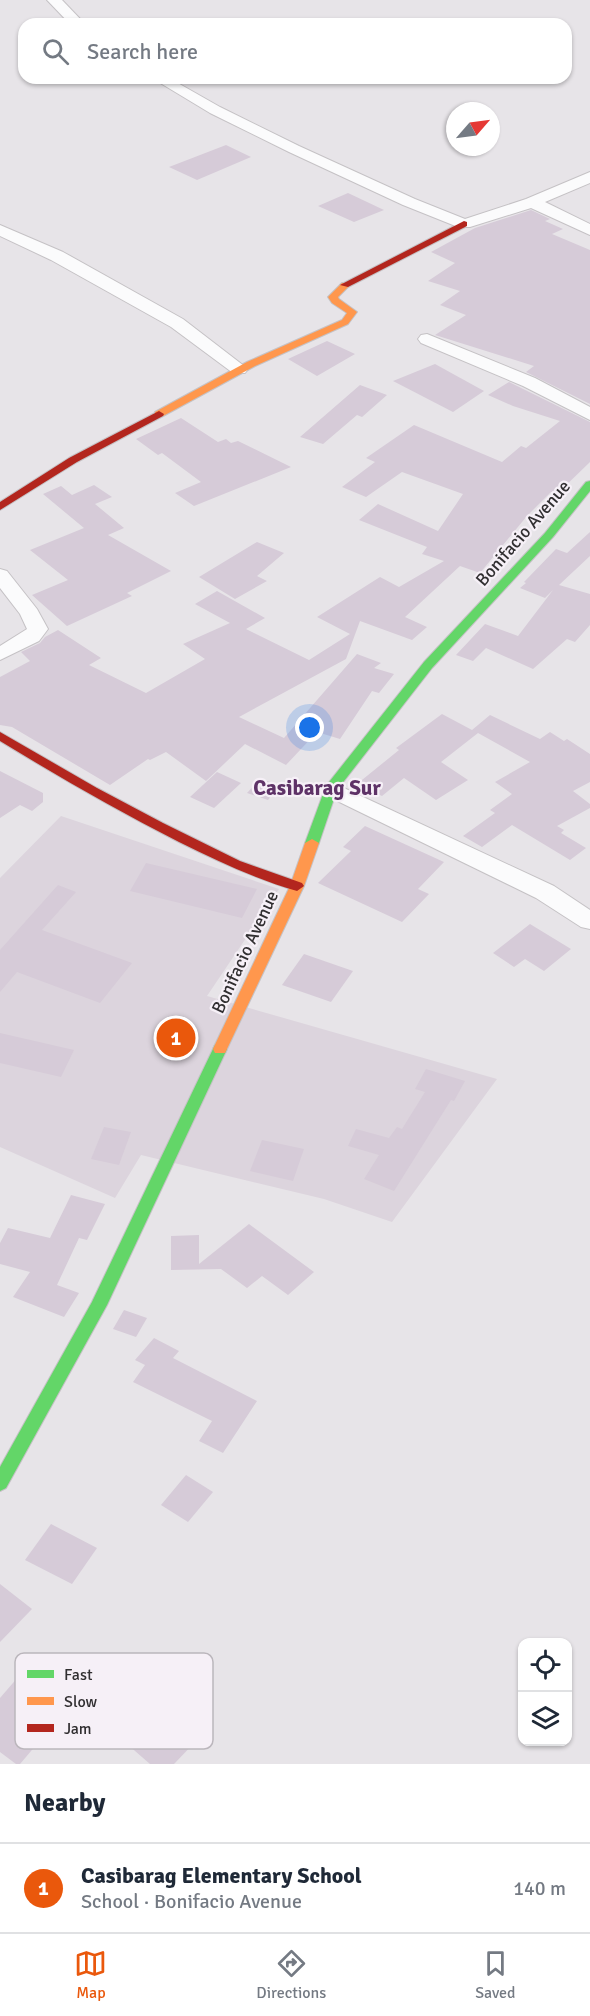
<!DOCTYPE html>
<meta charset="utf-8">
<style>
:root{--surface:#fff;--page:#f6f6f7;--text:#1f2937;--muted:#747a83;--line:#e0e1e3;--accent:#ea580c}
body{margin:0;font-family:Signika,sans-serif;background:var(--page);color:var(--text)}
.controls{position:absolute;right:18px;bottom:18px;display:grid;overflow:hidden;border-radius:12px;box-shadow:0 2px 4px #0004}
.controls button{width:54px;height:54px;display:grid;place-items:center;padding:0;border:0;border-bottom:2px solid var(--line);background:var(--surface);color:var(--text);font:30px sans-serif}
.compass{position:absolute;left:446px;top:102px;width:54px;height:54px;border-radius:50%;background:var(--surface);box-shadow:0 2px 4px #0004;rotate:62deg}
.you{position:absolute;left:310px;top:728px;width:21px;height:21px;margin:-15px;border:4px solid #fff;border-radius:50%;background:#1a73e8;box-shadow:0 0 0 9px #1a73e833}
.badge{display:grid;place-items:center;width:39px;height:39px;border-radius:50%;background:var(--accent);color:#fff;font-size:20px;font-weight:700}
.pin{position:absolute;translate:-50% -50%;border:3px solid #fff;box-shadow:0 2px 6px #0006}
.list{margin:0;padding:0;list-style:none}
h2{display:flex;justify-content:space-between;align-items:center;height:78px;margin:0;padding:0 24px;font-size:26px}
h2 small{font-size:20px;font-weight:400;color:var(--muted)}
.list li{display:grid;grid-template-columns:39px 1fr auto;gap:18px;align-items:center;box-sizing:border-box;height:90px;padding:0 24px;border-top:2px solid var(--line)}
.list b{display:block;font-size:22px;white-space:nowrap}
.list p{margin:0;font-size:20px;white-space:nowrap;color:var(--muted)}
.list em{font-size:20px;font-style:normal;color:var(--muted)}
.icon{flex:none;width:33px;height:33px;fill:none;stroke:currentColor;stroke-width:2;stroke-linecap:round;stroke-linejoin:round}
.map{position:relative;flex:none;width:590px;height:1764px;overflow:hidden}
.search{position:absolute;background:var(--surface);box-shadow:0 2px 4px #0004;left:18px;right:18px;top:18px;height:66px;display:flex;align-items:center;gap:15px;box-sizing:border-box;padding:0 21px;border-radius:18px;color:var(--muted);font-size:22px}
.sheet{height:168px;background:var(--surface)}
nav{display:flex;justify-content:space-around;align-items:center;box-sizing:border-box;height:84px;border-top:2px solid var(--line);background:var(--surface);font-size:16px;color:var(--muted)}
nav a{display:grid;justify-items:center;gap:3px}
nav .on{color:var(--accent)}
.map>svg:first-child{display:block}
.built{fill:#dcd4dd}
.building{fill:#d6cbd8}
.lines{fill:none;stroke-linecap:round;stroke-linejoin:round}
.street-casing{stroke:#c5c2c5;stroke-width:2}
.fast-casing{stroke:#c5c2c5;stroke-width:2}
.slow-casing{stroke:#c5c2c5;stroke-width:2}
.jam-casing{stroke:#c5c2c5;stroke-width:2}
.street{fill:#fbfbfc;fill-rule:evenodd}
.fast{fill:#63d668;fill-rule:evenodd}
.slow{fill:#ff974d;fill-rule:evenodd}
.jam{fill:#b3261e;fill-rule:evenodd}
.labels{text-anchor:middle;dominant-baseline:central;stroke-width:4.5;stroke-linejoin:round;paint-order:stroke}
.street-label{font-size:18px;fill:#312f31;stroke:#f6f0f7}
.quarter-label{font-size:21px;font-weight:bold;fill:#5e3267;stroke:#f6f0f7}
.key{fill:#f6f0f7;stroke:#bbb6bc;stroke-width:1.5}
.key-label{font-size:16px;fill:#312f31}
</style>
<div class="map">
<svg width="590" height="1764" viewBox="0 0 590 1764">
<rect width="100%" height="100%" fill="#e7e4e8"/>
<polygon class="built" points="61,816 279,889 207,996 497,1079 392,1222 324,1199 141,1155 115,1198 0,1147 0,878"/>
<g class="building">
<polygon points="226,145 251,157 197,180 169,167"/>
<polygon points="348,193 384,210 354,222 318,206"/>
<polygon points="531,210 550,219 545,221 563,229 552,234 590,250 590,404 526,372 534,366 435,335 466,315 440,305 460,291 428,281 455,263 431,252 475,228"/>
<polygon points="327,341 355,354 317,376 288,359"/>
<polygon points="435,364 484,391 453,412 393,381"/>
<polygon points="509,382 590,422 590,462 557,494 551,492 527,516 480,573 460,566 405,617 427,627 412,640 360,621 346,659 239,717 284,738 357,654 381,663 374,668 394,674 379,693 372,691 340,739 317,732 286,765 245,744 206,781 166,752 150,760 148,759 110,785 12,727 0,725 0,677 30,661 21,652 40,643 45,637 58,630 101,658 89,665 146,693 205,659 183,644 230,623 195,604 217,591 265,618 246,629 309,660 350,634 317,617 380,577 399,587 444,561 422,554 427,547 359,520 378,504 438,531 463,494 402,472 366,497 342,487 375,462 366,458 414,425 502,462 521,446 526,448 560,421 513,406 488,395"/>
<polygon points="360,385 387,395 362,417 357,415 323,444 300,437"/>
<polygon points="181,418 218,442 226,439 231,443 238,441 291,467 194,506 175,493 201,482 162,453 158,455 136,439"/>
<polygon points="94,485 112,497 95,504 124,528 108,535 171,571 127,593 132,596 67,626 32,595 68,580 30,550 84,528 43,494 61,486 72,495"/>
<polygon points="590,532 590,556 559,585 590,594 590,625 575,642 567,639 533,669 486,648 473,661 456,655 485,624 518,636 553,590 545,598 520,588 526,583 524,582 556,549 567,553"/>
<polygon points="257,542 284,553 257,576 267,581 235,599 199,577"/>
<polygon points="442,714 472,730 490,715 540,739 550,732 564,741 567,739 590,754 590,782 573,791 590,804 590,808 557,826 564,830 561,833 586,848 570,860 512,825 482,847 463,836 495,813 490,810 512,794 495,782 530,762 478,733 441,762 468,780 436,800 404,778 382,796 357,784 399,750 396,748"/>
<polygon points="0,771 43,793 43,802 32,811 20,805 0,818"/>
<polygon points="217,772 241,783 214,808 190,797"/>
<polygon points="260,779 280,785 268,800 247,793"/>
<polygon points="365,826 444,862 418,889 429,894 402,922 318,883 351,851 343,847"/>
<polygon points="146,863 257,889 242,918 130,891"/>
<polygon points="58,885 76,892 42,930 132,963 100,1003 17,972 0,992 0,950"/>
<polygon points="530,924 571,949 544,971 525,959 514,967 493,953"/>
<polygon points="304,954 353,971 331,1002 282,985"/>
<polygon points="0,1033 74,1050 61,1077 0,1063"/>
<polygon points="426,1069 465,1081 454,1101 451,1100 394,1191 364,1179 379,1155 348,1146 356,1129 389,1138 397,1127 402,1129 425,1092 415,1089"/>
<polygon points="104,1127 131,1132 119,1165 91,1159"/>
<polygon points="262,1140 304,1149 293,1181 250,1171"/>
<polygon points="71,1195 105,1204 87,1240 79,1238 57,1285 79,1293 64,1317 13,1297 30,1272 0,1264 0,1243 8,1228 50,1238"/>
<polygon points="249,1224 314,1272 288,1295 262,1276 247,1288 221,1269 171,1270 171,1236 199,1235 199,1264"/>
<polygon points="124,1310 147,1318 136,1337 113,1329"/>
<polygon points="154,1338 179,1351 173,1358 257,1401 223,1453 199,1441 212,1421 133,1382 145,1365 135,1360"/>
<polygon points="186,1475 213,1492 188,1522 161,1505"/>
<polygon points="51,1524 97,1548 72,1584 25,1560"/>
<polygon points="0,1584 32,1609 0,1642"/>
<polygon points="19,1676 65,1711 20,1764 16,1764 0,1752 0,1698"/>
<polygon points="160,1710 196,1741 174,1764 150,1764 127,1744"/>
</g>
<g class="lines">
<defs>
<g id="street">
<polygon points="47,0 62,0 85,24 70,24"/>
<polygon points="152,78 169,78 220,107 299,146 415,199 465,219 526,199 590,172 590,183 545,202 590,224 590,235 531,208 470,227 458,227 403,205 289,152 210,113"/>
<polygon points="0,225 63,252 183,319 248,369 245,373 233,373 171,327 51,260 0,236"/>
<polygon points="427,334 535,378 590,407 590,420 523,386 421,343 418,339 421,335"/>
<polygon points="0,569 7,571 37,609 48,629 39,641 0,660 0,646 27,629 20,614 0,588"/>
<polygon points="331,782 554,886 590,910 590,929 581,927 536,898 323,794 320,789 323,784"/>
</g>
<g id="fast">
<polygon points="590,481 590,491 553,537 432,668 337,790 319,843 317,846 307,846 305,843 326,786 424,662 545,533 586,482"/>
<polygon points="220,1044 225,1045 227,1049 107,1305 6,1488 0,1491 0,1467 92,1302 213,1049 215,1045"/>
</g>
<g id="slow">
<polygon points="342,283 350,285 338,297 339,299 357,312 348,324 255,366 163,416 155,416 155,412 247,362 342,320 347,313 332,303 328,297"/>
<polygon points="312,839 319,843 304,886 227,1049 225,1053 215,1053 213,1049 290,886 305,843"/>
</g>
<g id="jam">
<polygon points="464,221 467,222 467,226 348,287 340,285"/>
<polygon points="159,411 164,414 163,416 77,462 0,510 0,502 69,458"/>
<path d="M0 732 97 788 163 823 240 861 302 883 304 886 297 891C256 879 217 861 179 842 118 811 59 777 0 741Z"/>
</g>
</defs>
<use href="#street" class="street-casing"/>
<use href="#fast" class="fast-casing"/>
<use href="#slow" class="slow-casing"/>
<use href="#jam" class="jam-casing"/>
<use href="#street" class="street"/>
<use href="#fast" class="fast"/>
<use href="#slow" class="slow"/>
<use href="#jam" class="jam"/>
</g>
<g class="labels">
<g class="street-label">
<text transform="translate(523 533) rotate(-49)">Bonifacio Avenue</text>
<text transform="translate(245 952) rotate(-65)">Bonifacio Avenue</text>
</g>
<g class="quarter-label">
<text x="317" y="788">Casibarag Sur</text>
</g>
</g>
<rect x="15" y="1653" width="198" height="96" rx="9" class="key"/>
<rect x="27" y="1670" width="27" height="8" fill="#63d668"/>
<rect x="27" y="1697" width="27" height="8" fill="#ff974d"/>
<rect x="27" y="1724" width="27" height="8" fill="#b3261e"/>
<g class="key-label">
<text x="64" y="1680">Fast</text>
<text x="64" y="1707">Slow</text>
<text x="64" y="1734">Jam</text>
</g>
</svg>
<div class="controls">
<button><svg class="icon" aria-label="locate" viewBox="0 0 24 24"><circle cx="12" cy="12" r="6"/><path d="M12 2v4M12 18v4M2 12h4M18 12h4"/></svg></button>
<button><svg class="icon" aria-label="layers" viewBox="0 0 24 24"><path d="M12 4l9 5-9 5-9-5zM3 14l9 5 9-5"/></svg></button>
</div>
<svg class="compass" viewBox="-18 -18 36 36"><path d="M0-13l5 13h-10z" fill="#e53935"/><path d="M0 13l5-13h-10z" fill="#747a83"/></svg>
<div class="you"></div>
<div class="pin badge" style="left:176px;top:1038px">1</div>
<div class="search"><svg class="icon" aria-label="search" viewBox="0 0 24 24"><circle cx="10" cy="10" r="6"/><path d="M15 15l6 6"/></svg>Search here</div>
</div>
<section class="sheet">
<h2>Nearby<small></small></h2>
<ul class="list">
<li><span class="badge">1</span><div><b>Casibarag Elementary School</b><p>School · Bonifacio Avenue</p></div><em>140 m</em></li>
</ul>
</section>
<nav>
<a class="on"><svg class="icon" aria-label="map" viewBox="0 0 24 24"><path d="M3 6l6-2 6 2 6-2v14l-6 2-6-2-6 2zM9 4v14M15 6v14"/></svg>Map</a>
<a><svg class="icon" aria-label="directions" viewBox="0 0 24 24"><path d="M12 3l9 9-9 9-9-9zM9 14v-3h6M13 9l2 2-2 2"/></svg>Directions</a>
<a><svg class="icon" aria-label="saved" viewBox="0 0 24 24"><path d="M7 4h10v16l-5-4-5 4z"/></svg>Saved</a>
</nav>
